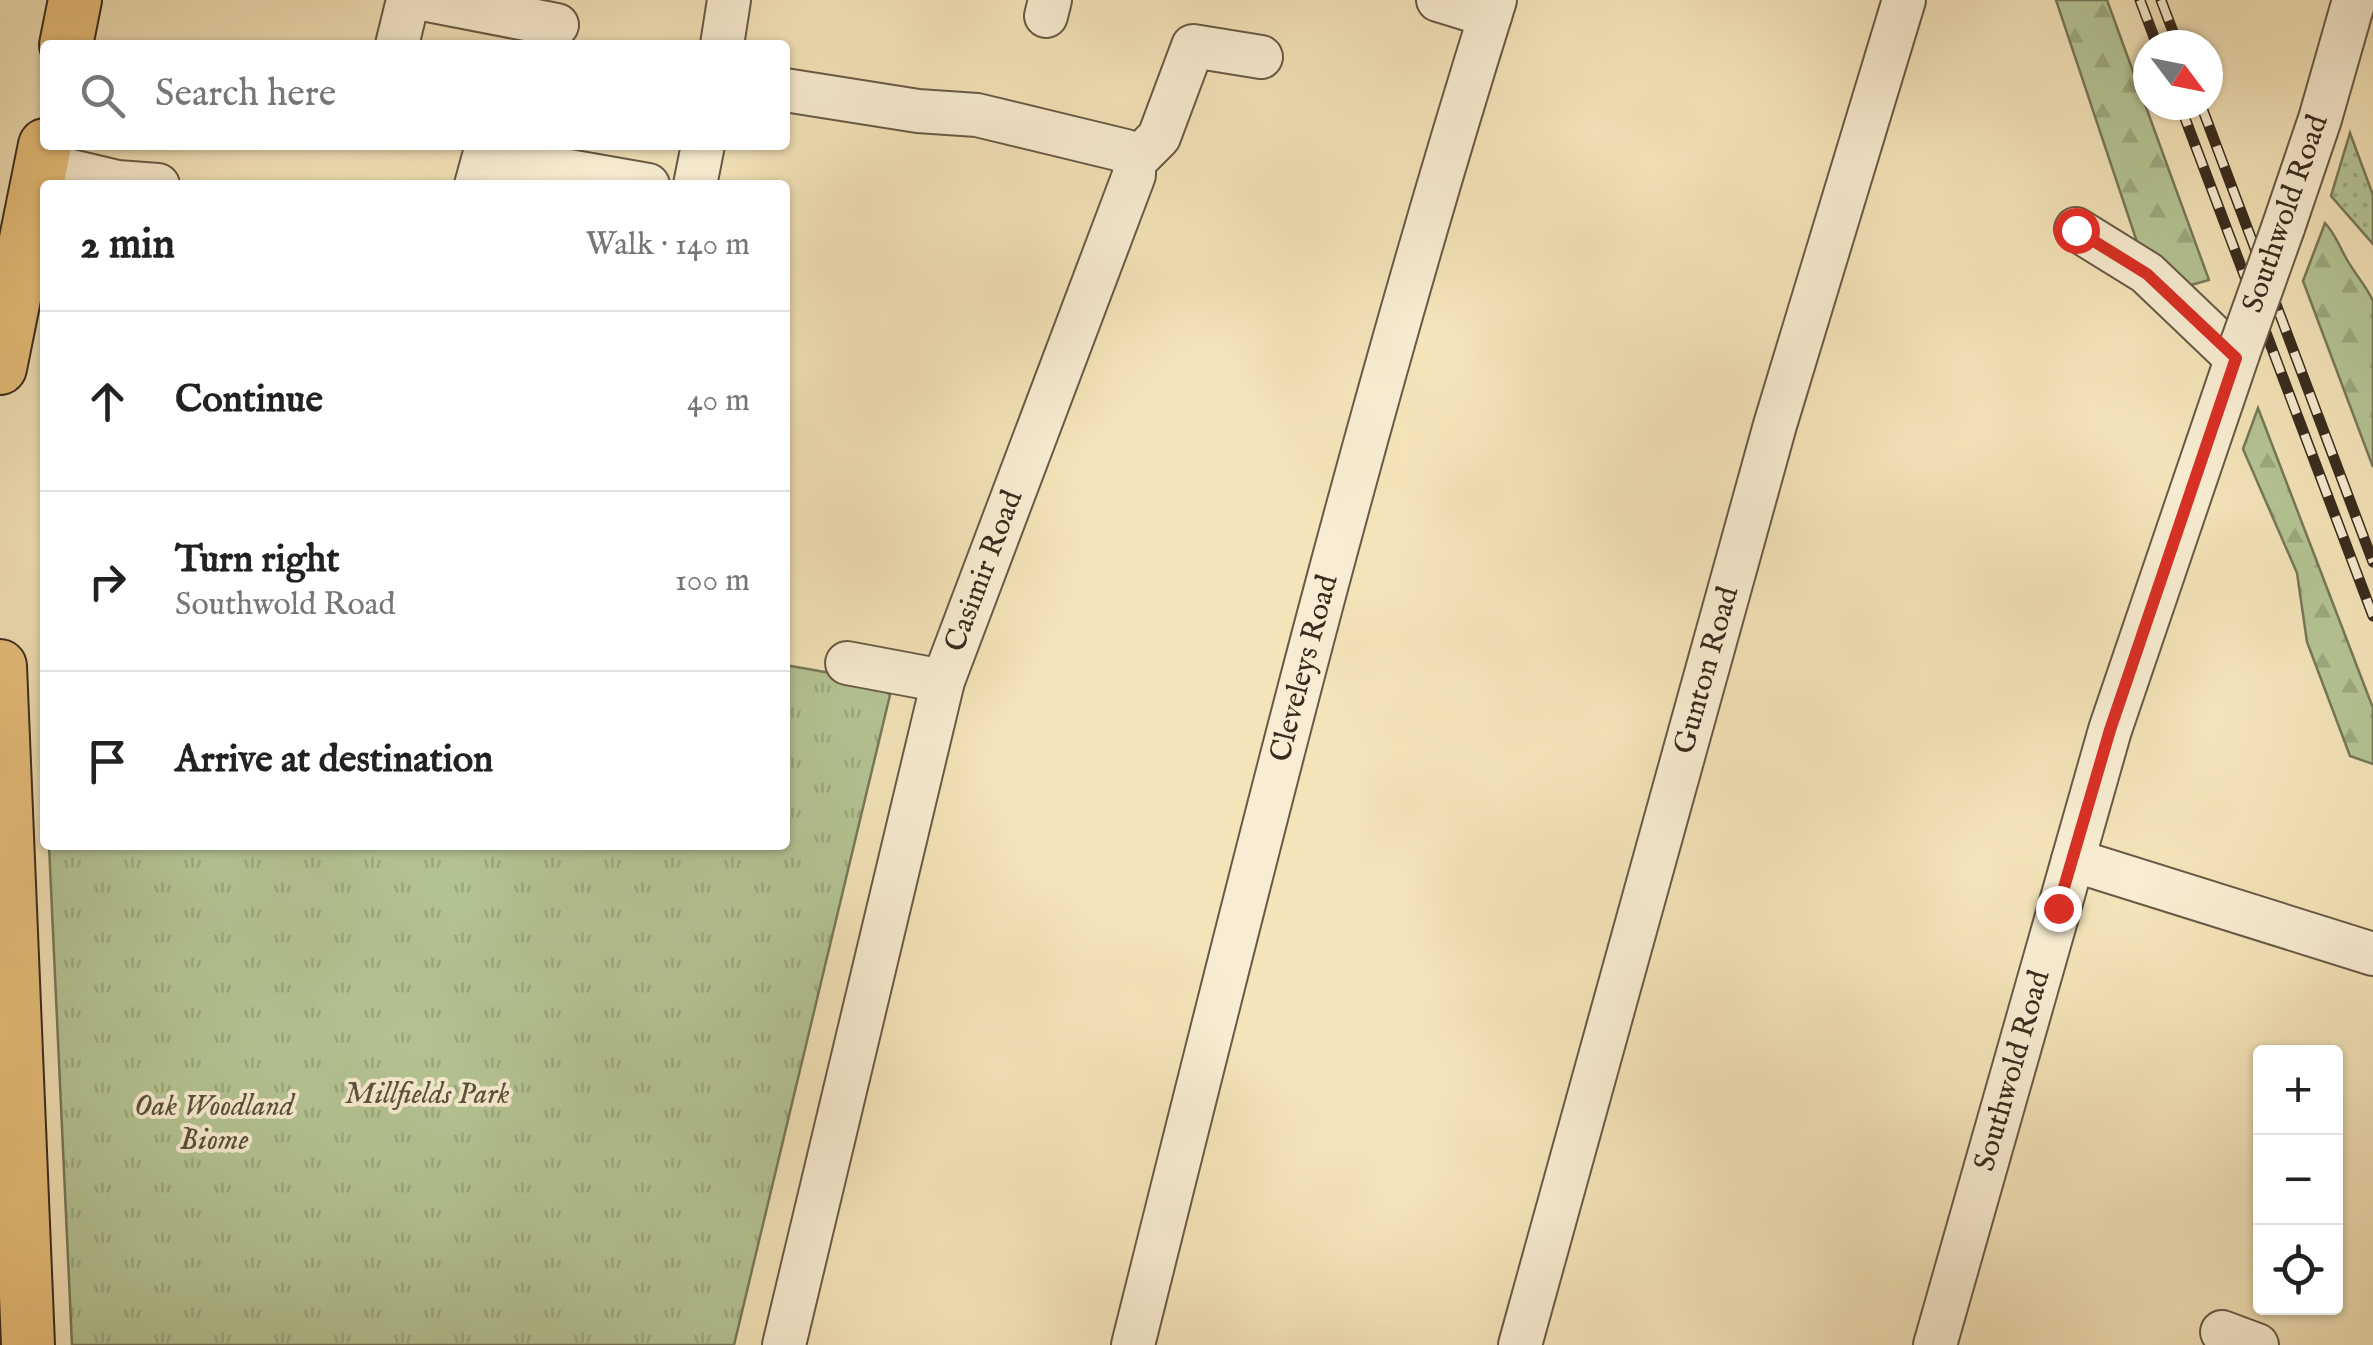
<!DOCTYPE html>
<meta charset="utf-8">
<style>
:root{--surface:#fff;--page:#f6f6f6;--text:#222;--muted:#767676;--line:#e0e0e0}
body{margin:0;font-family:"IM FELL English",serif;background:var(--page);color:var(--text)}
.controls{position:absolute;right:30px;bottom:30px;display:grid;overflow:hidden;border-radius:10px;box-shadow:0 2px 8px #0004}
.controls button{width:90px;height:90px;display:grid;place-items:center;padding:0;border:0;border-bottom:2px solid var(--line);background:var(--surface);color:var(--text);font:50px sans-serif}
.compass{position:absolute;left:2133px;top:30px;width:90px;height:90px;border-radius:50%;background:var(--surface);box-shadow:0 2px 8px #0004;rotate:122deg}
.stop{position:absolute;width:30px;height:30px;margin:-22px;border:8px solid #d93025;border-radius:50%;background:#fff}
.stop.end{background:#d93025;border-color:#fff;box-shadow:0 2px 10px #0008}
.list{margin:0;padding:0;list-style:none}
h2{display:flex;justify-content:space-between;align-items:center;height:130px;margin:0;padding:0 40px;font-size:42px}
h2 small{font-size:32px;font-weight:400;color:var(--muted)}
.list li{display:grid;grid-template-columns:65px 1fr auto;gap:30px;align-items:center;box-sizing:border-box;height:180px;padding:0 40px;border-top:2px solid var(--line)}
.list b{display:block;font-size:38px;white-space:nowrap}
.list p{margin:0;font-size:32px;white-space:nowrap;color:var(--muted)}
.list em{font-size:32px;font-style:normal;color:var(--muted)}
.icon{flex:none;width:55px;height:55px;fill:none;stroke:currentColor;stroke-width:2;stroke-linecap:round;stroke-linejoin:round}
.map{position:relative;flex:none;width:2373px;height:1345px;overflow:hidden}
.search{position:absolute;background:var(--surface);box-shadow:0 2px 8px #0004;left:40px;top:40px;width:750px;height:110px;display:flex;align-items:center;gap:25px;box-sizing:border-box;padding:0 35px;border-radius:10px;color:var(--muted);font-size:38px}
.panel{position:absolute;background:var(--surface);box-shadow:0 2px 8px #0004;left:40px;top:180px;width:750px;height:670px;border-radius:10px}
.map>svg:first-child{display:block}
.grass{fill:url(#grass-dots);stroke:#77785a;stroke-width:2.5}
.forest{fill:url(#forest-firs);stroke:#77785a;stroke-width:2.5}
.park{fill:url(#park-tufts);stroke:#77785a;stroke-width:2.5}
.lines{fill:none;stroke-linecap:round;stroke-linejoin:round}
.minor-casing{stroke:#685a46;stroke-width:46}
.major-casing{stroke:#392c1f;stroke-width:56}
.minor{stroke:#f8edd2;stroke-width:42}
.major{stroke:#eac27c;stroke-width:52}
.rail-casing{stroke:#392c1f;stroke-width:11}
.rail{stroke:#f8edd2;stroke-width:8;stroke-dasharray:22;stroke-linecap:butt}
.minor-bridge-casing{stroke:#685a46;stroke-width:46;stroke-linecap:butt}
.minor-bridge{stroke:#f8edd2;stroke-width:42}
.route{stroke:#d93025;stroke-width:12}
.labels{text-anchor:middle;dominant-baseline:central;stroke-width:8;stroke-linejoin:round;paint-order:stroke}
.street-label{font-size:30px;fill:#392c1f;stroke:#f8edd2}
.park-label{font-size:30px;font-style:italic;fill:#58523c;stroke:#f8edd2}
</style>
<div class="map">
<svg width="2373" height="1345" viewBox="0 0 2373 1345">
<defs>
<pattern id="grass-dots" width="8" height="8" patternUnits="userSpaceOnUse" patternTransform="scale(2.5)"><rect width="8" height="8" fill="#b5c594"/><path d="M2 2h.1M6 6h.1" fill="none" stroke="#9ca97f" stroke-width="1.8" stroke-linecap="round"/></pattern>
<pattern id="forest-firs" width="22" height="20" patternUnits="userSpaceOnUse" patternTransform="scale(2.5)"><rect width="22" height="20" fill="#b5c594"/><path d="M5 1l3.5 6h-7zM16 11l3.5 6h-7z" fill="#9ca97f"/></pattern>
<pattern id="park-tufts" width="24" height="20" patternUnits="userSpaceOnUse" patternTransform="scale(2.5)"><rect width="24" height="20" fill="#b5c594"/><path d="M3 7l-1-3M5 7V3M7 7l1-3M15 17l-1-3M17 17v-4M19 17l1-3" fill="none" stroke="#9ca97f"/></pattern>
</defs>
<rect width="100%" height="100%" fill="#f4e4b9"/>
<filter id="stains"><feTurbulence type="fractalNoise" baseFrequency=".002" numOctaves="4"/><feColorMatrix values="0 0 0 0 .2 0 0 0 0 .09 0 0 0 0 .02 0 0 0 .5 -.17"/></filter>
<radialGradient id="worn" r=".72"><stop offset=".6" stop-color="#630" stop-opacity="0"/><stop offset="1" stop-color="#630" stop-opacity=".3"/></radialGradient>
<polygon class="grass" points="2350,133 2373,195 2373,244 2331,196"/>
<g class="forest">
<polygon points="2056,0 2107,0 2209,280 2184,287 2139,248"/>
<path d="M2325 223C2336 235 2338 244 2346 258 2354 273 2366 285 2373 301V467L2303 281Z"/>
<polygon points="2258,408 2373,708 2373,764 2350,756 2307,642 2297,573 2243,449"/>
</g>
<polygon class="park" points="785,665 876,681 890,695 734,1345 72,1345 49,845 785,845"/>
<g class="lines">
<defs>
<g id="minor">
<polyline points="427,0 557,25"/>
<polyline points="1438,0 1490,16"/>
<polyline points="1046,16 1050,0"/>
<polyline points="397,45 408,0"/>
<polyline points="722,45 729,0"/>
<polyline points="1134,162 1159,137 1193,46 1261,57"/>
<polyline points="41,164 117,182 158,185"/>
<polyline points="476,185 484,156 648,185"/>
<polyline points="695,185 703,145"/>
<polyline points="2283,228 2320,119 2354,0"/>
<polyline points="2076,229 2147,273 2236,358"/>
<polyline points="847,663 943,681"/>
<polyline points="2073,860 2373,954"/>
<polyline points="2222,1332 2257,1345"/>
<path id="s1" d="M784 1345 943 681 1134 175V162L1126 151 977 115 918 111 785 90"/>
<path id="s2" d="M1133 1345C1246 895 1356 443 1495 0"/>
<path id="s3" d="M1520 1345 1775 425 1904 0"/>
<path id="s4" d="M1935 1345 2110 730 2238 354"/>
</g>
<g id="major">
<polyline points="66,45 75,0"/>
<polyline points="0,368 45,145"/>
<polyline points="0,666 28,1345"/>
</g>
</defs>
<use href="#minor" class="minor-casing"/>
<use href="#major" class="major-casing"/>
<use href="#minor" class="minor"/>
<use href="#major" class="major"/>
<defs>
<g id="rail">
<polyline points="2140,0 2157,45"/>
<polyline points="2161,0 2178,45"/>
<polyline points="2180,105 2373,616"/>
<polyline points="2201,105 2373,562"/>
</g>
</defs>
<use href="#rail" class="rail-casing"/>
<use href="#rail" class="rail"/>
<defs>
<polyline id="minor-bridge" points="2238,354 2283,228"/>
</defs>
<use href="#minor-bridge" class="minor-bridge-casing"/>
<use href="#minor-bridge" class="minor-bridge"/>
</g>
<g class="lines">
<polyline class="route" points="2058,908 2110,730 2236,358 2147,274 2076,230"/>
</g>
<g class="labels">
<g class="street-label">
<text transform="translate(2286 214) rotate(-71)">Southwold Road</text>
<text stroke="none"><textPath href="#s1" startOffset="800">Casimir Road</textPath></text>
<text stroke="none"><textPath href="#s2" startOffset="698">Cleveleys Road</textPath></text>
<text stroke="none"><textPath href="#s3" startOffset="700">Gunton Road</textPath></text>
<text stroke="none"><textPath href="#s4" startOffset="285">Southwold Road</textPath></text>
</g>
<g class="park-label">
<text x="427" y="1095">Millfields Park</text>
<text x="214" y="1107">Oak Woodland<tspan x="214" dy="34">Biome</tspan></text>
</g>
</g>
<rect width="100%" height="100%" filter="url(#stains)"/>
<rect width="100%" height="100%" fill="url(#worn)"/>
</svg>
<div class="controls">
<button>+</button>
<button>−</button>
<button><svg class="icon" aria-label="locate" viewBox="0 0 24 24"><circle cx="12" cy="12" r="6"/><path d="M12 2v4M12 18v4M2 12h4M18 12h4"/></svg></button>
</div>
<svg class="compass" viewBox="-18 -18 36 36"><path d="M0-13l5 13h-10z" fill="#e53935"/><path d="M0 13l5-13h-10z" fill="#767676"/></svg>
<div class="stop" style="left:2076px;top:230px"></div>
<div class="stop end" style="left:2058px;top:908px"></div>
<div class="search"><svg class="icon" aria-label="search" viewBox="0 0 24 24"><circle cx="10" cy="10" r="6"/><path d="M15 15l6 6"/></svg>Search here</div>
<section class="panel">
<h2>2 min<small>Walk · 140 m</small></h2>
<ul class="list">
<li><svg class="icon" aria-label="ahead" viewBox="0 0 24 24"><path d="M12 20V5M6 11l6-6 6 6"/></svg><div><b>Continue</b></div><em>40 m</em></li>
<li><svg class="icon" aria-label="right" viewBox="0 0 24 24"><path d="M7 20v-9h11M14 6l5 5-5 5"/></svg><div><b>Turn right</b><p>Southwold Road</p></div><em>100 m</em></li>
<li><svg class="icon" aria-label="arrive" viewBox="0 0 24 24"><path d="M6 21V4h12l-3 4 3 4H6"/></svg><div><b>Arrive at destination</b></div></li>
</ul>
</section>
</div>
